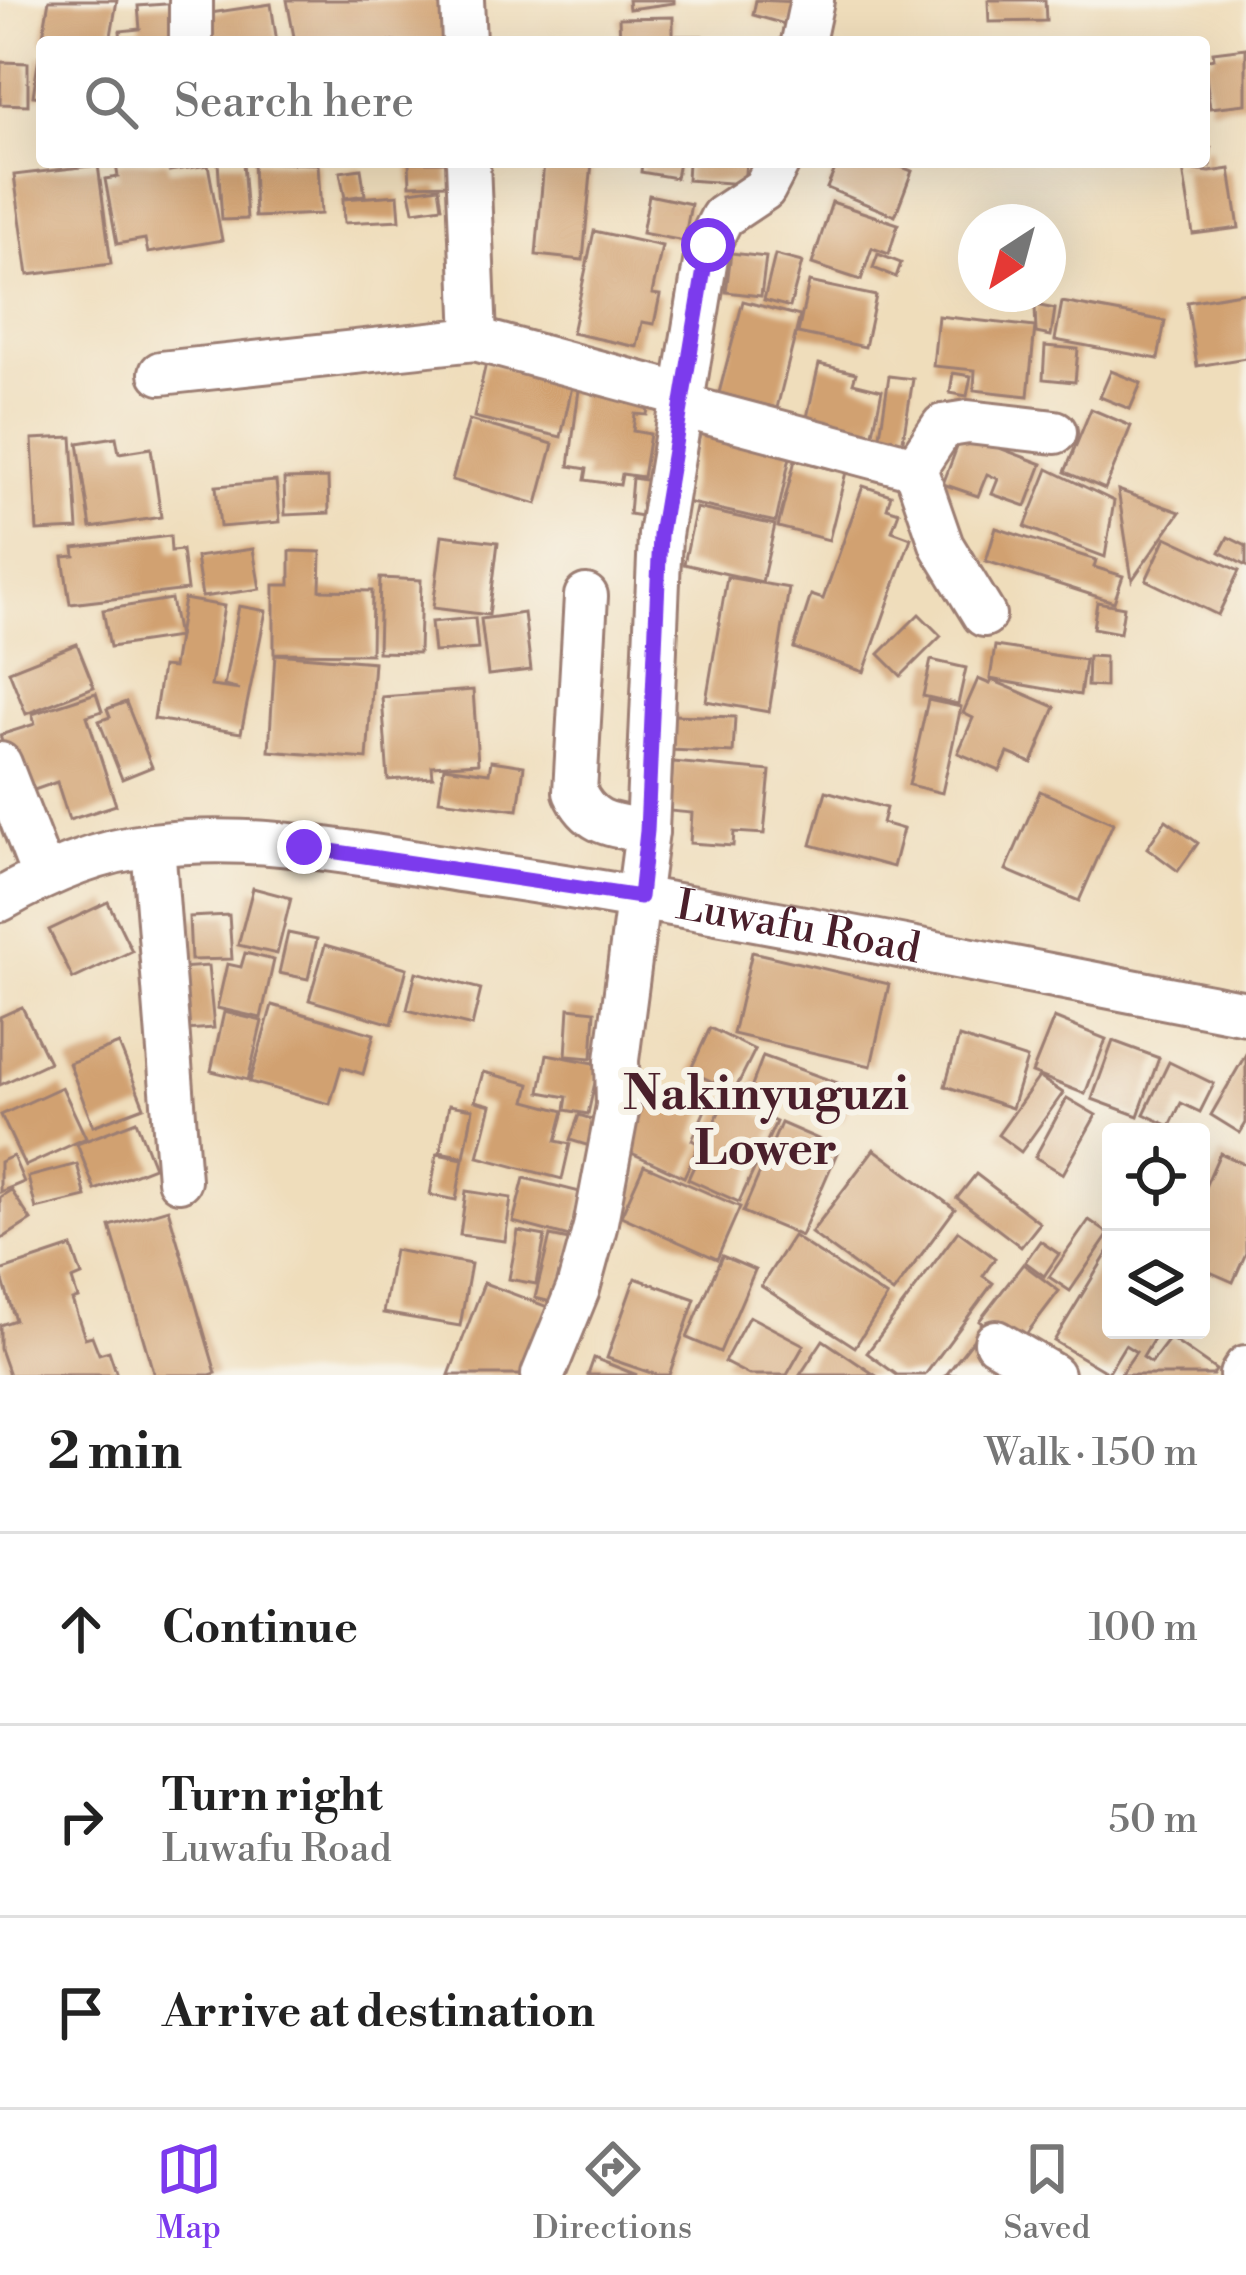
<!DOCTYPE html>
<meta charset="utf-8">
<style>
:root{--surface:#fff;--page:#f6f6f6;--text:#222;--muted:#767676;--line:#e0e0e0;--accent:#7c3aed}
body{margin:0;font-family:"Libre Bodoni",serif;background:var(--page);color:var(--text)}
.controls{position:absolute;right:36px;bottom:36px;display:grid;overflow:hidden;border-radius:12px;box-shadow:0 12px 48px #0002}
.controls button{width:108px;height:108px;display:grid;place-items:center;padding:0;border:0;border-bottom:3px solid var(--line);background:var(--surface);color:var(--text);font:60px sans-serif}
.compass{position:absolute;left:958px;top:204px;width:108px;height:108px;border-radius:50%;background:var(--surface);box-shadow:0 12px 48px #0002;rotate:216deg}
.stop{position:absolute;width:36px;height:36px;margin:-27px;border:9px solid #7c3aed;border-radius:50%;background:#fff}
.stop.end{background:#7c3aed;border-color:#fff;box-shadow:0 3px 12px #0008}
.list{margin:0;padding:0;list-style:none}
h2{display:flex;justify-content:space-between;align-items:center;height:156px;margin:0;padding:0 48px;font-size:51px}
h2 small{font-size:39px;font-weight:400;color:var(--muted)}
.list li{display:grid;grid-template-columns:78px 1fr auto;gap:36px;align-items:center;box-sizing:border-box;height:192px;padding:0 48px;border-top:3px solid var(--line)}
.list b{display:block;font-size:45px;white-space:nowrap}
.list p{margin:0;font-size:39px;white-space:nowrap;color:var(--muted)}
.list em{font-size:39px;font-style:normal;color:var(--muted)}
.icon{flex:none;width:66px;height:66px;fill:none;stroke:currentColor;stroke-width:2;stroke-linecap:round;stroke-linejoin:round}
.map{position:relative;flex:none;width:1246px;height:1375px;overflow:hidden}
.search{position:absolute;background:var(--surface);box-shadow:0 12px 48px #0002;left:36px;right:36px;top:36px;height:132px;display:flex;align-items:center;gap:30px;box-sizing:border-box;padding:0 42px;border-radius:12px;color:var(--muted);font-size:45px}
.sheet{height:732px;background:var(--surface)}
nav{display:flex;justify-content:space-around;align-items:center;box-sizing:border-box;height:168px;border-top:3px solid var(--line);background:var(--surface);font-size:33px;color:var(--muted)}
nav a{display:grid;justify-items:center;gap:6px}
nav .on{color:var(--accent)}
.map>svg:first-child{display:block}
.building{fill:#d1a171}
.lines{fill:none;stroke-linecap:round;stroke-linejoin:round}
.minor-casing{stroke:#9c7e73;stroke-width:48}
.minor{stroke:#fff;stroke-width:42}
.route{stroke:#7c3aed;stroke-width:15}
.labels{text-anchor:middle;dominant-baseline:central;stroke-width:12;stroke-linejoin:round;paint-order:stroke}
.street-label{font-size:42px;fill:#4a1f2b;stroke:#f7f3e8}
.quarter-label{font-size:48px;font-weight:bold;fill:#4a1f2b;stroke:#f7f3e8}
</style>
<div class="map">
<svg width="1246" height="1375" viewBox="0 0 1246 1375">
<rect width="100%" height="100%" fill="#f7f3e8"/>
<filter id="ink" filterUnits="userSpaceOnUse"><feTurbulence type="fractalNoise" baseFrequency=".00833" numOctaves="2"/><feDisplacementMap in="SourceGraphic" scale="24" xChannelSelector="R" yChannelSelector="G"/><feConvolveMatrix kernelMatrix="1 2 1 2 8 2 1 2 1" color-interpolation-filters="sRGB"/></filter>
<filter id="wash" filterUnits="userSpaceOnUse"><feTurbulence type="fractalNoise" baseFrequency=".004" numOctaves="4" result="noise"/><feDisplacementMap in="SourceGraphic" scale="48" xChannelSelector="R" yChannelSelector="G"/><feGaussianBlur stdDeviation="2.7" result="paint"/><feColorMatrix in="noise" values="0 0 0 0 0 0 0 0 0 0 0 0 0 0 0 0 0 1.4 0 .05"/><feComposite in="paint" operator="in"/></filter>
<g filter="url(#wash)">
<rect width="100%" height="100%" fill="#efddbb"/>
<g id="blocks">
<g class="building">
<polygon points="49,0 117,0 110,42 42,42"/>
<polygon points="287,0 441,0 449,42 295,42"/>
<polygon points="628,0 674,0 674,3 629,9"/>
<polygon points="756,0 797,2 791,26 753,15"/>
<polygon points="988,0 1045,0 1046,21 989,22"/>
<polygon points="179,3 182,42 121,42 120,31 140,29 138,6"/>
<polygon points="271,4 277,42 209,42 204,14"/>
<polygon points="673,17 673,36 702,36 702,42 620,42 619,18"/>
<polygon points="1246,48 1246,104 1210,108 1204,60 1214,58 1213,52"/>
<polygon points="39,56 42,56 42,97 33,96"/>
<polygon points="1,62 28,63 28,105 0,104"/>
<polygon points="1204,148 1211,148 1210,167 1177,166 1177,162 1204,162"/>
<polygon points="128,162 167,162 169,171 208,165 222,240 148,253 145,239 117,244 105,179 118,177 116,164"/>
<polygon points="218,162 243,162 247,219 222,220"/>
<polygon points="253,162 318,164 321,214 255,217"/>
<polygon points="409,162 448,162 449,184 410,185"/>
<polygon points="544,162 592,162 583,260 536,255"/>
<polygon points="642,162 679,162 676,178 641,172"/>
<polygon points="688,162 746,162 744,184 687,180"/>
<polygon points="838,162 889,162 912,171 895,216 827,188"/>
<polygon points="98,165 111,264 28,275 14,175"/>
<polygon points="361,169 365,195 345,198 340,172"/>
<polygon points="1183,169 1210,172 1230,169 1239,228 1193,234"/>
<polygon points="439,187 442,207 414,211 410,191"/>
<polygon points="398,195 400,220 344,223 343,199"/>
<polygon points="649,195 691,204 684,241 642,233"/>
<polygon points="832,202 898,224 889,254 872,248 861,280 812,264"/>
<polygon points="594,231 662,246 652,294 660,295 654,324 642,322 637,347 572,333"/>
<polygon points="731,253 766,257 761,296 726,292"/>
<polygon points="878,254 901,263 896,277 873,268"/>
<polygon points="775,255 802,262 790,307 764,300"/>
<polygon points="809,282 876,296 865,347 798,333"/>
<polygon points="1246,292 1246,358 1197,366 1187,302"/>
<polygon points="743,301 800,316 777,408 719,393"/>
<polygon points="1062,302 1165,321 1158,359 1055,340"/>
<polygon points="1035,305 1055,309 1051,336 1036,333"/>
<polygon points="938,316 1035,327 1028,396 974,390 975,370 933,366"/>
<polygon points="1045,346 1078,349 1075,382 1043,379"/>
<polygon points="486,363 573,382 561,437 474,417"/>
<polygon points="819,364 856,373 853,383 882,390 872,438 806,422"/>
<polygon points="1111,371 1141,383 1130,409 1100,397"/>
<polygon points="953,373 971,376 967,396 950,393"/>
<polygon points="889,376 913,379 902,446 879,442"/>
<polygon points="580,382 650,393 647,415 635,414 633,431 650,434 643,477 622,474 620,485 585,480 587,469 569,466"/>
<polygon points="1091,409 1131,426 1105,489 1065,472"/>
<polygon points="469,420 553,444 537,504 452,480"/>
<polygon points="702,424 793,443 776,522 686,502"/>
<polygon points="962,434 1042,464 1026,506 992,494 998,479 987,474 978,496 943,484"/>
<polygon points="72,437 78,529 37,531 32,439"/>
<polygon points="116,437 119,453 151,448 161,517 91,528 78,443"/>
<polygon points="795,460 846,472 829,540 778,527"/>
<polygon points="1048,469 1114,501 1105,557 1025,527"/>
<polygon points="328,478 329,513 285,515 284,479"/>
<polygon points="632,478 652,481 648,517 629,514"/>
<polygon points="276,481 280,522 220,527 216,486"/>
<polygon points="863,486 891,495 887,508 899,512 892,531 911,538 864,672 794,648 811,595 823,599"/>
<polygon points="1118,490 1180,512 1132,580"/>
<polygon points="696,508 775,525 762,582 684,564"/>
<polygon points="996,528 1096,560 1094,567 1123,576 1114,602 986,561"/>
<polygon points="442,535 498,542 489,615 433,608"/>
<polygon points="170,536 171,551 182,550 187,590 70,604 63,557 75,556 74,548"/>
<polygon points="1166,537 1239,571 1218,615 1146,580"/>
<polygon points="1228,537 1246,546 1246,566 1220,552"/>
<polygon points="253,549 260,589 202,597 196,557"/>
<polygon points="290,551 321,552 320,590 372,591 371,654 274,653 274,585 290,585"/>
<polygon points="727,577 789,588 769,712 706,701"/>
<polygon points="380,578 421,580 419,653 378,652"/>
<polygon points="171,599 178,637 184,599 224,606 211,686 240,690 224,686 239,606 266,611 241,733 154,719 162,667 173,668 178,637 110,647 103,610"/>
<polygon points="1097,602 1124,607 1120,633 1093,628"/>
<polygon points="524,613 531,670 488,675 481,619"/>
<polygon points="919,614 941,636 901,676 879,654"/>
<polygon points="475,618 478,649 434,652 431,622"/>
<polygon points="77,644 94,687 26,714 9,671"/>
<polygon points="995,646 1085,660 1080,695 990,679"/>
<polygon points="275,654 374,662 367,759 269,751"/>
<polygon points="1088,656 1105,657 1105,687 1087,686"/>
<polygon points="931,660 966,668 958,704 923,696"/>
<polygon points="978,679 990,684 992,680 1055,707 1032,763 1008,753 1000,771 958,753 973,718 963,713"/>
<polygon points="473,690 478,763 432,766 433,777 388,780 382,697"/>
<polygon points="96,693 102,711 87,716 116,805 69,820 57,782 17,796 0,735 35,724 32,714"/>
<polygon points="928,700 961,707 942,793 909,785"/>
<polygon points="126,702 152,767 122,779 99,721 110,717 107,709"/>
<polygon points="671,715 735,717 733,753 671,750"/>
<polygon points="491,761 524,766 518,810 439,800 444,767 489,773"/>
<polygon points="673,762 770,771 764,834 734,832 733,846 690,843 692,813 669,811"/>
<polygon points="826,791 886,808 882,823 903,829 893,867 811,845"/>
<polygon points="1040,791 1113,823 1079,901 1006,870"/>
<polygon points="1166,820 1198,843 1178,871 1147,848"/>
<polygon points="253,888 291,898 277,954 238,945"/>
<polygon points="108,902 132,951 73,979 49,930"/>
<polygon points="229,915 232,959 191,960 189,917"/>
<polygon points="288,933 317,939 308,979 279,973"/>
<polygon points="325,945 407,968 392,1024 309,1000"/>
<polygon points="752,952 889,984 871,1066 733,1034"/>
<polygon points="245,953 274,960 261,1018 217,1008 227,964 241,967"/>
<polygon points="208,966 214,1028 185,1030 180,968"/>
<polygon points="416,972 481,989 472,1026 407,1010"/>
<polygon points="272,1005 374,1034 363,1074 341,1067 330,1104 250,1082"/>
<polygon points="22,1007 49,1062 0,1085 0,1017"/>
<polygon points="569,1008 595,1011 592,1058 566,1056"/>
<polygon points="224,1012 262,1021 248,1080 211,1071"/>
<polygon points="1054,1018 1106,1039 1085,1094 1032,1073"/>
<polygon points="710,1028 755,1050 734,1092 690,1071"/>
<polygon points="959,1037 1027,1059 1012,1108 945,1086"/>
<polygon points="1113,1041 1159,1058 1138,1116 1092,1099"/>
<polygon points="119,1044 144,1107 93,1126 69,1063"/>
<polygon points="547,1054 599,1064 588,1114 565,1110 567,1097 540,1092"/>
<polygon points="1246,1054 1246,1123 1240,1133 1211,1115"/>
<polygon points="763,1056 854,1089 842,1122 751,1088"/>
<polygon points="1169,1062 1214,1084 1200,1112 1181,1103 1170,1126 1144,1114"/>
<polygon points="483,1072 530,1084 526,1101 564,1111 556,1141 570,1144 562,1179 478,1157 491,1105 475,1101"/>
<polygon points="1039,1077 1063,1093 1021,1152 998,1135"/>
<polygon points="651,1086 705,1110 692,1140 699,1144 684,1177 623,1149"/>
<polygon points="62,1087 86,1138 25,1166 1,1115"/>
<polygon points="1067,1098 1096,1115 1063,1174 1035,1157"/>
<polygon points="725,1099 776,1122 739,1202 688,1179"/>
<polygon points="449,1105 473,1109 464,1157 440,1152"/>
<polygon points="579,1115 604,1123 596,1148 570,1140"/>
<polygon points="136,1121 154,1167 95,1190 77,1144"/>
<polygon points="781,1123 839,1148 801,1236 743,1212"/>
<polygon points="874,1149 955,1209 893,1293 811,1233"/>
<polygon points="1220,1153 1246,1165 1246,1253 1233,1282 1201,1268 1201,1196"/>
<polygon points="437,1154 463,1159 456,1200 430,1195"/>
<polygon points="13,1156 24,1182 0,1192 0,1162"/>
<polygon points="77,1164 86,1197 36,1209 28,1177"/>
<polygon points="644,1165 740,1207 717,1259 621,1216"/>
<polygon points="976,1174 1040,1223 1021,1247 957,1198"/>
<polygon points="524,1178 584,1193 573,1238 513,1222"/>
<polygon points="11,1190 31,1220 0,1240 0,1197"/>
<polygon points="466,1191 511,1198 505,1241 460,1235"/>
<polygon points="168,1209 216,1373 210,1375 154,1375 110,1226"/>
<polygon points="1089,1220 1109,1234 1070,1291 1049,1277"/>
<polygon points="518,1231 545,1236 536,1284 509,1279"/>
<polygon points="958,1231 995,1258 983,1276 993,1283 925,1375 897,1375 867,1353"/>
<polygon points="550,1236 574,1241 559,1304 535,1298"/>
<polygon points="793,1236 887,1297 855,1347 761,1286"/>
<polygon points="1040,1241 1059,1254 1044,1276 1025,1262"/>
<polygon points="72,1247 82,1276 72,1280 78,1298 72,1300 85,1338 92,1336 99,1354 109,1351 117,1375 9,1375 0,1349 0,1325 15,1320 0,1271"/>
<polygon points="1111,1247 1111,1330 1159,1330 1143,1357 1151,1363 1170,1338 1216,1370 1213,1375 1120,1375 1136,1352 1125,1345 1108,1373 1054,1341"/>
<polygon points="394,1250 471,1264 460,1326 383,1313"/>
<polygon points="722,1256 755,1270 720,1352 687,1338"/>
<polygon points="1023,1264 1059,1291 1015,1349 979,1321"/>
<polygon points="635,1278 695,1299 669,1375 657,1375 607,1358"/>
<polygon points="484,1283 548,1307 522,1375 449,1375"/>
<polygon points="749,1316 804,1345 787,1375 749,1375 724,1362"/>
<polygon points="978,1334 1010,1360 998,1375 946,1375"/>
<polygon points="823,1340 875,1375 800,1375"/>
<polygon points="594,1358 637,1375 588,1375"/>
</g>
</g>
</g>
<g filter="url(#ink)">
<use href="#blocks" fill-opacity="0" stroke="#9c7e73" stroke-width="3"/>
<g class="lines">
<defs>
<g id="minor">
<polyline points="462,0 464,42"/>
<polyline points="191,42 191,0"/>
<polyline points="803,42 812,0"/>
<polyline points="468,162 475,339"/>
<polyline points="161,373 475,339 683,395"/>
<polyline points="682,406 915,468 942,546 984,615"/>
<polyline points="915,468 943,426 968,422 1055,432"/>
<path d="M586 596 575 792C590 826 614 825 647 831"/>
<polyline points="0,764 43,875"/>
<polyline points="153,845 179,1180"/>
<path id="s1" d="M0 900C47 873 97 851 152 845 262 831 378 858 486 874 741 912 993 965 1246 1013"/>
<polyline points="996,1342 1052,1375"/>
<polyline points="543,1375 578,1289 595,1227 618,1106 617,1060 647,831 660,535 708,245 722,217 764,189 778,162"/>
<polyline points="1241,1375 1246,1367"/>
</g>
</defs>
<use href="#minor" class="minor-casing"/>
<use href="#minor" class="minor"/>
</g>
</g>
<g class="lines" filter="url(#ink)">
<polyline class="route" points="304,847 640,897 647,831 660,535 708,245"/>
</g>
<g class="labels">
<g class="street-label">
<text stroke="none"><textPath href="#s1" startOffset="816">Luwafu Road</textPath></text>
</g>
<g class="quarter-label">
<text x="766" y="1095">Nakinyuguzi<tspan x="766" dy="55">Lower</tspan></text>
</g>
</g>
</svg>
<div class="controls">
<button><svg class="icon" aria-label="locate" viewBox="0 0 24 24"><circle cx="12" cy="12" r="6"/><path d="M12 2v4M12 18v4M2 12h4M18 12h4"/></svg></button>
<button><svg class="icon" aria-label="layers" viewBox="0 0 24 24"><path d="M12 4l9 5-9 5-9-5zM3 14l9 5 9-5"/></svg></button>
</div>
<svg class="compass" viewBox="-18 -18 36 36"><path d="M0-13l5 13h-10z" fill="#e53935"/><path d="M0 13l5-13h-10z" fill="#767676"/></svg>
<div class="stop" style="left:708px;top:245px"></div>
<div class="stop end" style="left:304px;top:847px"></div>
<div class="search"><svg class="icon" aria-label="search" viewBox="0 0 24 24"><circle cx="10" cy="10" r="6"/><path d="M15 15l6 6"/></svg>Search here</div>
</div>
<section class="sheet">
<h2>2 min<small>Walk · 150 m</small></h2>
<ul class="list">
<li><svg class="icon" aria-label="ahead" viewBox="0 0 24 24"><path d="M12 20V5M6 11l6-6 6 6"/></svg><div><b>Continue</b></div><em>100 m</em></li>
<li><svg class="icon" aria-label="right" viewBox="0 0 24 24"><path d="M7 20v-9h11M14 6l5 5-5 5"/></svg><div><b>Turn right</b><p>Luwafu Road</p></div><em>50 m</em></li>
<li><svg class="icon" aria-label="arrive" viewBox="0 0 24 24"><path d="M6 21V4h12l-3 4 3 4H6"/></svg><div><b>Arrive at destination</b></div></li>
</ul>
</section>
<nav>
<a class="on"><svg class="icon" aria-label="map" viewBox="0 0 24 24"><path d="M3 6l6-2 6 2 6-2v14l-6 2-6-2-6 2zM9 4v14M15 6v14"/></svg>Map</a>
<a><svg class="icon" aria-label="directions" viewBox="0 0 24 24"><path d="M12 3l9 9-9 9-9-9zM9 14v-3h6M13 9l2 2-2 2"/></svg>Directions</a>
<a><svg class="icon" aria-label="saved" viewBox="0 0 24 24"><path d="M7 4h10v16l-5-4-5 4z"/></svg>Saved</a>
</nav>
